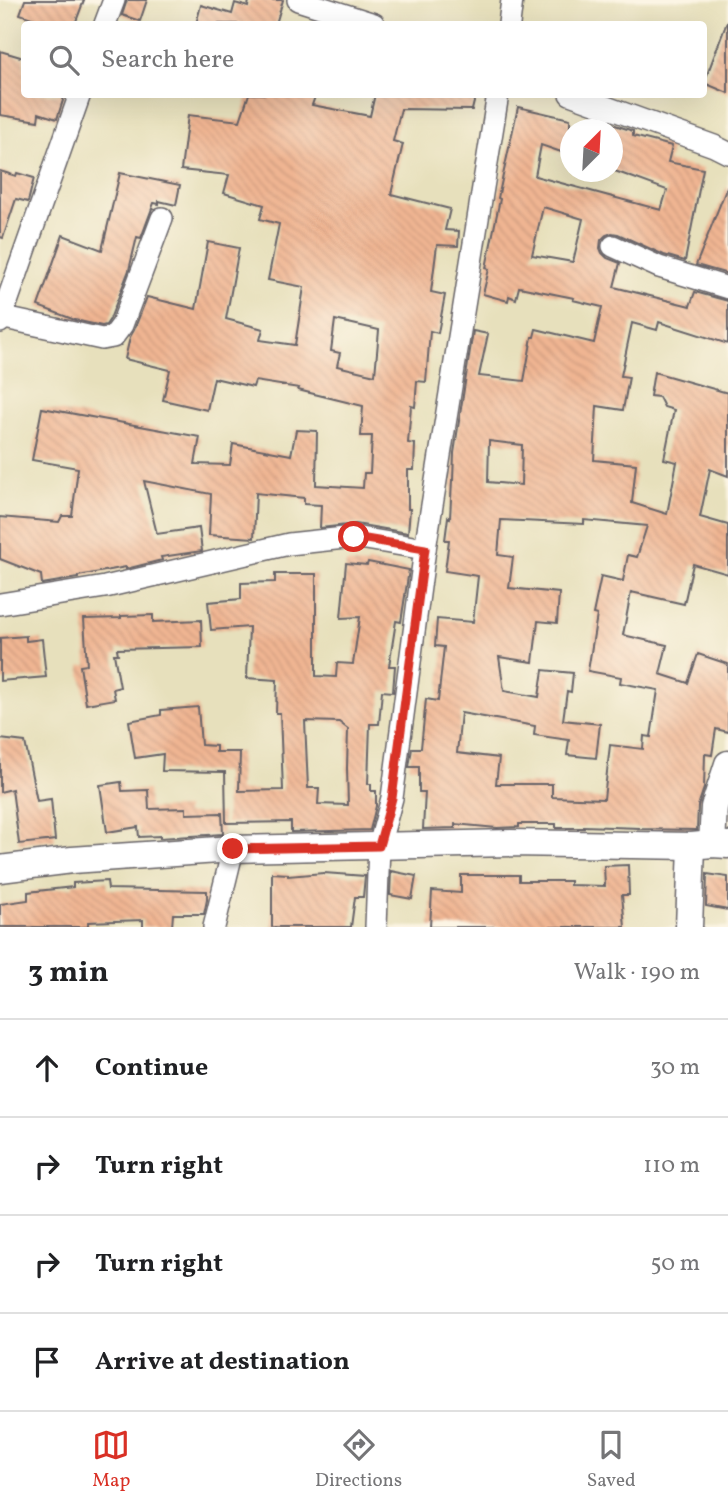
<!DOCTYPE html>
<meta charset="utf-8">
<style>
:root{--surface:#fff;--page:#f6f6f6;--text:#202124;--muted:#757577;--line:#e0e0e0;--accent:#d93025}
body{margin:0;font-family:Vollkorn,serif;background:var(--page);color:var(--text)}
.compass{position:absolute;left:560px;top:119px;width:63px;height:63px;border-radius:50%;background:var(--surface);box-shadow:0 7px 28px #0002;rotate:24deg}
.stop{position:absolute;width:21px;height:21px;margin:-16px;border:5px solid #d93025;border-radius:50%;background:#fff}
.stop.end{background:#d93025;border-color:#fff;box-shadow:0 2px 7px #0008}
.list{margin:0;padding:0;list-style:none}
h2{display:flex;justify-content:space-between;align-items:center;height:91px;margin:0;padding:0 28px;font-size:30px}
h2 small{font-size:23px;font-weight:400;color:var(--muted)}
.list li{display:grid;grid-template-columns:46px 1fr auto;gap:21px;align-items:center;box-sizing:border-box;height:98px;padding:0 28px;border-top:2px solid var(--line)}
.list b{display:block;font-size:26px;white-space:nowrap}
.list em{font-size:23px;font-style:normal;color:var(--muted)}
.icon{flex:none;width:38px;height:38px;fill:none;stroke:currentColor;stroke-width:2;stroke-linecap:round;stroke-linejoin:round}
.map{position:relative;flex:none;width:728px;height:927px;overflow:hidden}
.search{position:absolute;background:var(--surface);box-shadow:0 7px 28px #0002;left:21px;right:21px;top:21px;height:77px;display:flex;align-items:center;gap:18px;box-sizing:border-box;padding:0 24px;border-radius:7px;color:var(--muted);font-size:26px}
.sheet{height:483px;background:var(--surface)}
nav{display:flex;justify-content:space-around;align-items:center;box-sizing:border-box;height:98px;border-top:2px solid var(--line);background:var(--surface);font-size:19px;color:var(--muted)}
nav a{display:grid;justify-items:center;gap:4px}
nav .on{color:var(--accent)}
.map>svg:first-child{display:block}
.building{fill:url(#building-back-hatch);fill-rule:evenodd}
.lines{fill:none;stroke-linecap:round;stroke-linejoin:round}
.minor-casing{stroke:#676468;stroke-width:24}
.tertiary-casing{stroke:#676468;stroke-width:29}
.minor{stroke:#fff;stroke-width:21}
.tertiary{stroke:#fff;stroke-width:26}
.route{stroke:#d93025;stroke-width:9}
</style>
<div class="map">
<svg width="728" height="927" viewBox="0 0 728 927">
<defs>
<pattern id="building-back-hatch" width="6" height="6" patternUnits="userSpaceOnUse" patternTransform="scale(1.75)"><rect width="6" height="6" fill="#f0b592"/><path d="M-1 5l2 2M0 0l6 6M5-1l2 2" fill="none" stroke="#ce9b7f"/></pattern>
</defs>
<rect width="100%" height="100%" fill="#fcf5e5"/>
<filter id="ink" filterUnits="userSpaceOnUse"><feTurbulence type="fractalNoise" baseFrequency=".0143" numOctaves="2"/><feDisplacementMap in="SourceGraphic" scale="14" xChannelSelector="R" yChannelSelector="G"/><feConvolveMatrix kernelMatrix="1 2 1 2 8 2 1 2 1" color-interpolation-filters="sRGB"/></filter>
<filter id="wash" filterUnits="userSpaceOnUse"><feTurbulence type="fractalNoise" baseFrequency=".00686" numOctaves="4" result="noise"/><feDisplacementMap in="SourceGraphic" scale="28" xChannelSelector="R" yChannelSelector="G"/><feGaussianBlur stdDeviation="1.57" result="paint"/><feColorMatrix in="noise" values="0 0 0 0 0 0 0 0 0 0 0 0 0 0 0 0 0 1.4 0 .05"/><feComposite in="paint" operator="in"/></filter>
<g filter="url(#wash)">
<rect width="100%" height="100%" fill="#e7e0bc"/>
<g id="blocks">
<g class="building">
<polygon points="25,0 84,0 75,24 49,24 20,14"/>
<polygon points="127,0 147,0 140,21 122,15"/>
<polygon points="249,0 283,0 276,24 196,24 201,5 232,14 235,3 248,7"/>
<polygon points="727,22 728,22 728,93 704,83"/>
<polygon points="0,51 24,58 24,94 65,94 57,119 39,113 38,121 0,115"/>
<path d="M249 94H316L312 105 370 116 375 94H476L472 110 401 109 393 141 403 144 391 194 450 209 445 230 459 231 458 246 437 245 431 292 445 295 438 333 430 331 426 382 417 381 415 407 411 406 408 443 415 444 414 470H408V509H410L408 533 356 524 320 528 321 505 304 504V498L256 493 254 538 209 535 211 494 144 481 157 534 199 528 202 551 161 557 162 560 126 569V567L78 576V578L42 584 41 575 0 559V517L59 522 62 516H72L78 468 32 460 42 408 200 437 195 464 230 465 233 444 291 455 296 430 317 431 316 485 363 488 364 473H370L372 436H361L363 406 298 390 299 388 255 381 253 387 214 378 207 410 163 400 170 370 125 359 130 337 134 330 147 297 196 309 208 242 239 248 226 319 263 329 260 340 295 345 304 287 268 280 279 224 260 219 264 205 224 193 229 175 181 170 188 115 240 121ZM335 320 379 330 375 375 337 366 340 353 331 351Z"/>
<path d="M518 107 570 119V155L541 145 535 176 661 210 667 190 612 170V124L633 131V136L672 146 668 162 703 169 685 261 664 255 618 234 612 233 606 235 601 240 600 248 602 253 607 258 620 263 614 287 690 306 695 292 728 301V344L659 322 657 330 632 323 621 376 629 377 623 410 597 406 594 460 636 464 632 503 667 514 677 462 664 459 674 410 664 407 659 397 650 396 654 372 728 393V476L710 469 700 517 728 525V574L693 564 684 604 631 592 623 635 667 645 660 674 688 683 698 654 728 664V732L716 729 712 755 705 754 704 788 698 806 697 830 639 829V828L584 826V828H556V824H519V827L497 828 455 824V828L423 829 425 792H419V767H409L412 748H421L426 699 438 701 444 647 435 646 437 619 473 622 478 576 445 571 449 540H445L448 517 450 518 452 480H453L454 453 473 331 488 334 479 376 524 381 532 337H534L536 329 594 343 602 307 573 300 574 298 519 287 516 299 509 296 508 301 483 294 489 269 486 268 500 199 498 198ZM543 207 583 219 573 262 532 255ZM489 441 522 445 521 485 488 482ZM501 520 584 524V520L647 526 637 557 628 555 623 581 601 576 593 614 597 615 588 671 621 677 620 683 658 690 651 737 644 736 643 749 610 745 604 799 552 797V784H496L499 758 457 753 461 713 535 726 534 735 569 740 567 755 596 758 600 724 563 720 567 691 571 692 573 673 543 670 539 697 504 691 499 657 533 662 538 621 557 623 559 593 509 588 513 557 498 555Z"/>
<polygon points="0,171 16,176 17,173 34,178 28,202 16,199 3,238 0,237"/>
<polygon points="120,173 180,185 176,205 159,201 159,204 154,203 141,238 137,237 129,270 110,319 106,325 102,326 75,320 38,306 63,235 102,250"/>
<polygon points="727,187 728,188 728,274 696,265"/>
<path d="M368 562 409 570 401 622 396 621 389 666H395L393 692 382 691 379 724H370L368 784H371V791H376V806L370 830 291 832V822L226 823 225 772 162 771 163 754 135 758 129 721 161 715V710L198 707 201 745 216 746V752H240L239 791 283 790 280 713H276L277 680 247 678 249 627 211 630 208 602 241 599V583L275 582V574H316V676L336 677 337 663 353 664 360 617 341 618 346 563 367 565ZM305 721 339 722 348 729 347 768 348 805 318 804 319 788H308Z"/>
<polygon points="153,615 153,622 201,620 202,647 117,649 118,654 114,654 120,687 113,689 115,699 86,704 80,666 87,665 84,619 121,618 121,616"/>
<polygon points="26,636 26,641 42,639 46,677 0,681 0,638"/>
<polygon points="0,739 25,742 37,801 51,799 55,840 19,844 12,789 0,792"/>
<polygon points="121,782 122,791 148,790 149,809 186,808 186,814 222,813 223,834 160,838 160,836 139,837 138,827 107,832 100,785"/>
<polygon points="628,865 629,895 622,895 625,927 430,927 432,891 461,893 461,875 519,875 519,881 570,881 570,885 605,886 604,866"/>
<polygon points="391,871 416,876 412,899 390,895"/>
<polygon points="272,873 288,874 288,876 324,873 365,876 363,897 355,897 351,927 272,927"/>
<polygon points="707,874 728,877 728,910 706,906"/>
<polygon points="107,881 108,889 207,891 207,900 204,914 173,914 172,927 143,927 143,920 88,922 88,927 0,927 0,904 28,900 28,892 73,887 73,883"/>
</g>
</g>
</g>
<g filter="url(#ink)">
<use href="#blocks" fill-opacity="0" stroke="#676468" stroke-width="2"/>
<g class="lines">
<defs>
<g id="minor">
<polyline points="298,0 374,24"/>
<polyline points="105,24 114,0"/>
<polyline points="509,24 512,0"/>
<polyline points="570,94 714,146 728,153"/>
<polyline points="613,246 659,267 728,288"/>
<polyline points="0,317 102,339 113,337 122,325 162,218"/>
<polyline points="0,322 80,94"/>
<polyline points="0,604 105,587 289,544 354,537 425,549"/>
<polyline points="214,927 233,849"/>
<polyline points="376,927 379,846 392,798 425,549 498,94"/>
</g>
<g id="tertiary">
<polyline points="712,844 714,807 728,764"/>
<polyline points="0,869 72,860 233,849 511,843 692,846 712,844 728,845"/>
<polyline points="689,927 692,846"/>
</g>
</defs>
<use href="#minor" class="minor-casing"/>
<use href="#tertiary" class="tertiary-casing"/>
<use href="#minor" class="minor"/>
<use href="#tertiary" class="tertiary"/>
</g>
</g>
<g class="lines" filter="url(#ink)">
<polyline class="route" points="233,849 379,846 392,798 425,549 354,537"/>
</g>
</svg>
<svg class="compass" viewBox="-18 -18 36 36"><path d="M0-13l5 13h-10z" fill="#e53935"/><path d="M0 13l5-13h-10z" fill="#757577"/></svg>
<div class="stop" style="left:354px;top:537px"></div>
<div class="stop end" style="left:233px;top:849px"></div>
<div class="search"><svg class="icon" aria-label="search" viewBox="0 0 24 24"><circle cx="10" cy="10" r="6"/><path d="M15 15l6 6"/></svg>Search here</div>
</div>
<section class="sheet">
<h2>3 min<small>Walk · 190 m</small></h2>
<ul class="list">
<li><svg class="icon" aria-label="ahead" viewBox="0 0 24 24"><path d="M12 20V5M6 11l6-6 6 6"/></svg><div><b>Continue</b></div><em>30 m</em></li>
<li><svg class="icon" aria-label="right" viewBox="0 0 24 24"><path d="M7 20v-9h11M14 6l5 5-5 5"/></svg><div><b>Turn right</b></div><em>110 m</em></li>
<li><svg class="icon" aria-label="right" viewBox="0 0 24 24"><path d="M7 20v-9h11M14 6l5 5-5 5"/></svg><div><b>Turn right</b></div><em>50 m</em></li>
<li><svg class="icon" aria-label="arrive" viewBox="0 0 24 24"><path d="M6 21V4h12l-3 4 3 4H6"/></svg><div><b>Arrive at destination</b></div></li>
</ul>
</section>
<nav>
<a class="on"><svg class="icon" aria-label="map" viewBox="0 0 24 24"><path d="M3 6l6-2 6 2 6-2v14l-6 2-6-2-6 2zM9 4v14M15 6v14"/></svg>Map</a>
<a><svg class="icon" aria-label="directions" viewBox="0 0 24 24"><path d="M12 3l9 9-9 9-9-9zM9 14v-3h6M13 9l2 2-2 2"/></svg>Directions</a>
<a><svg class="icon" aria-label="saved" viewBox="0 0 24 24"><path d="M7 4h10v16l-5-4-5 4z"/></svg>Saved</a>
</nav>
